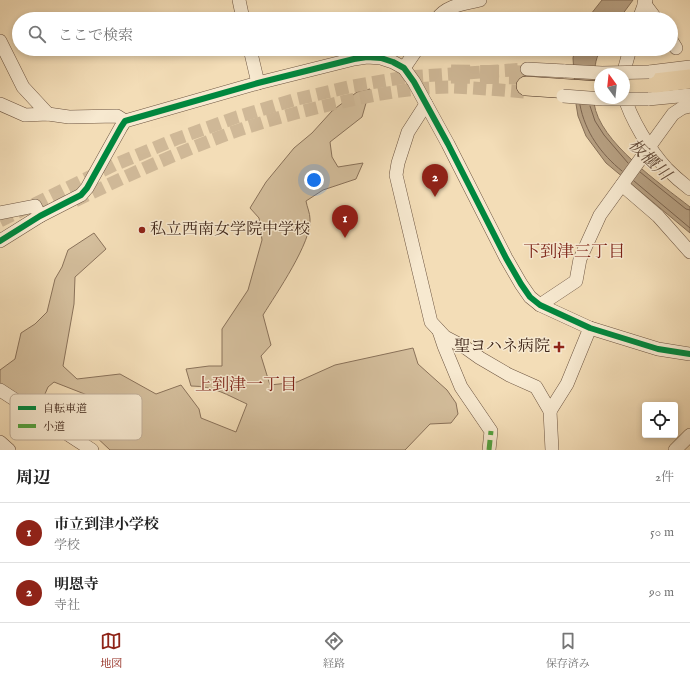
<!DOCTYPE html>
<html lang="ja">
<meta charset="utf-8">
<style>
:root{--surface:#fff;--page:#f2f2f2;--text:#222;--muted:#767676;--line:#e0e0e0;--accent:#8f2418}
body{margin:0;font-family:"IM FELL English","Noto Serif JP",serif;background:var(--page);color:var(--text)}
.controls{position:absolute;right:12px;bottom:12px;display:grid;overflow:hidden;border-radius:4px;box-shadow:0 2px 6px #0003}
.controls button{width:36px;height:36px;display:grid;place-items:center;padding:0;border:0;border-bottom:1px solid var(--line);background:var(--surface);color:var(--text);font:20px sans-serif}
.compass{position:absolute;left:594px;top:68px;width:36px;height:36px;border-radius:50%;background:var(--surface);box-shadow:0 2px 6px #0003;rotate:345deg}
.you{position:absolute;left:314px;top:180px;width:14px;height:14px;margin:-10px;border:3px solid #fff;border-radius:50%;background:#1a73e8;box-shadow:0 0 0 6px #1a73e833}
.badge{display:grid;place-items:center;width:26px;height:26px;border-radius:50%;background:var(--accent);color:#fff;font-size:13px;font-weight:700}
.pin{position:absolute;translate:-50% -33px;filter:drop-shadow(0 1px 2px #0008)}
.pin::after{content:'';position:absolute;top:21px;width:14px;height:12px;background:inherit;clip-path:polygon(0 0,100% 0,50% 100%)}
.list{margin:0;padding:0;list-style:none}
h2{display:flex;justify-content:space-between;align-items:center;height:52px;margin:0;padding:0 16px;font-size:17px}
h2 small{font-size:13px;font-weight:400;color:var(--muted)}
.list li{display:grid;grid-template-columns:26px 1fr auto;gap:12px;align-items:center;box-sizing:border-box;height:60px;padding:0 16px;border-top:1px solid var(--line)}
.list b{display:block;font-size:15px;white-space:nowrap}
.list p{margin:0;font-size:13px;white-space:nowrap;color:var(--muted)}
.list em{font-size:13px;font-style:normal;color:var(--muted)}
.icon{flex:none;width:22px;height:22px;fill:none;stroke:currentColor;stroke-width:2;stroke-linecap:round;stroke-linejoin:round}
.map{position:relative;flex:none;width:690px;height:450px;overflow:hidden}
.search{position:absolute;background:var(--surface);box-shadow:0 2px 6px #0003;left:12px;right:12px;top:12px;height:44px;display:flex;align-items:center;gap:10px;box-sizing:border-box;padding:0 14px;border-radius:22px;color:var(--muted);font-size:15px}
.sheet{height:172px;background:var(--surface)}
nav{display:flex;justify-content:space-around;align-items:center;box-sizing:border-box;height:56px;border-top:1px solid var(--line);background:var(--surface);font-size:11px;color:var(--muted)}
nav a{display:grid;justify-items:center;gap:2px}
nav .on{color:var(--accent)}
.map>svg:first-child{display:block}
.green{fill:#d4be9c;stroke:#8a725a}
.water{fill:#b69f81;stroke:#866f57}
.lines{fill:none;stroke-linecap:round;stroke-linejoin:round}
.shore{stroke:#7a624d;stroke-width:1}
.minor-tunnel{stroke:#cfb897;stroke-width:13;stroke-dasharray:13 6;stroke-linecap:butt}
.highway-tunnel{stroke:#cfb897;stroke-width:19;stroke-dasharray:19 10;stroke-linecap:butt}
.minor-casing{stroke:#6c5440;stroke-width:14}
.highway-casing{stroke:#3f2619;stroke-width:20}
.minor{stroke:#f7e9d0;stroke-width:13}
.highway{stroke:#f3ddb7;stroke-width:19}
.minor-bridge-casing{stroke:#6c5440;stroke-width:14;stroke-linecap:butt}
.minor-bridge{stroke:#f7e9d0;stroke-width:13}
.quiet{stroke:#54a340;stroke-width:5;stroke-dasharray:10 5;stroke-linecap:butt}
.cycleway-casing{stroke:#f7e9d0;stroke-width:8}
.cycleway{stroke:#00873e;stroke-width:6}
.poi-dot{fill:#8f2418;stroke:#f7e9d0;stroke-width:1.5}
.labels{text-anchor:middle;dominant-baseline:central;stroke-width:3;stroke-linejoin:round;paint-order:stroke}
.poi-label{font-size:16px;fill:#3f2619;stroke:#f7e9d0;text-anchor:start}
.water-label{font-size:17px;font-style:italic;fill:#634a38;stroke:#f7e9d0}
.neighbourhood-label{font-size:17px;fill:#7a1f14;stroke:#f7e9d0}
.key{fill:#f7e9d0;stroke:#c0ae99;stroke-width:1}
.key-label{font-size:11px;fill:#3f2619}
</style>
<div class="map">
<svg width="690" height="450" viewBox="0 0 690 450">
<rect width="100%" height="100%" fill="#f3ddb7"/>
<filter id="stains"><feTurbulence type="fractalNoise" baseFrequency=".005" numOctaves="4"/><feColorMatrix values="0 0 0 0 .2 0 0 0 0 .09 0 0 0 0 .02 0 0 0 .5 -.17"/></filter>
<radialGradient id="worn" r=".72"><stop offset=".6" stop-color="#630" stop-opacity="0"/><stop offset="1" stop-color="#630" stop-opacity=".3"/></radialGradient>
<path class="green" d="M370 89 362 117 330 142 332 157 338 167 363 163 356 179 323 190 306 201C307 207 310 213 310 219 312 242 276 294 263 315L271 345 261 356 270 385 297 382 335 365 413 348 418 364 447 390 456 403 458 414 451 423 430 424 405 450H110L93 434 87 426 105 402 54 382 48 387 41 403 31 406 0 386V370L15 359 21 333 35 324 47 312 55 279 62 267 68 250 94 233 106 249 75 277 74 304 63 366 77 379 120 374 156 394 181 385 199 409 201 418 236 432 247 404C227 395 214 386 191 386L186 369 209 366H222V329L248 290 262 240 259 218 250 208 266 182 294 148 312 133 332 111 357 92Z"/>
<g class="water">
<polygon points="602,0 633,0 619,19 587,19"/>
<path d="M575 49H601C594 62 595 67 595 82 594 88 593 96 594 103 599 142 661 184 690 207V233L606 163 586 136 578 116 576 104 573 58Z"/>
</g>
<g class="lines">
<g class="shore">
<path d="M580 105C585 132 601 154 622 171"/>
<polyline points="590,106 595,121 604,135 628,163"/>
<polyline points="640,172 686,209 690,210"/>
<polyline points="634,181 690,228"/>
</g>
<g class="minor-tunnel">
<path d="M75 201C130 174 185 149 242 129 272 119 302 111 333 104 372 95 413 87 453 87 477 88 501 90 525 92"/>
<polyline points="0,221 114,165 176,139 237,117 293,100 353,86 406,77 527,69"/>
</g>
<polyline class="highway-tunnel" points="451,74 528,75"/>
<defs>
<g id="minor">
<polyline points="239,0 243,19"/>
<polyline points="644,3 656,19"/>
<path d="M437 19C446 5 465 4 480 0"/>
<polyline points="639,19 646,0"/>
<polyline points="671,40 676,48"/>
<polyline points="0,41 23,87 48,114"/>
<polyline points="250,49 258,83"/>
<polyline points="404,68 417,49"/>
<polyline points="527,69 565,71"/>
<polyline points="649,72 690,67"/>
<polyline points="624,74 625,67 630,49"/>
<path d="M624 95C630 118 650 151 667 169 674 176 682 183 690 189"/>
<polyline points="648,99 690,95"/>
<polyline points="0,104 25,115 48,114 69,117 117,116 125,121"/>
<polyline points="426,104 408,132 398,163 396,175 431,322 445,337 466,348 480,358 509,375 536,387 550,411 552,450"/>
<polyline points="622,185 658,216 690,252"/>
<polyline points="0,213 35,206 40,216"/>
<polyline points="0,241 40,216 81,195 87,188 121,127 125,121 258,83 354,59 367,57 381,58 393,62 404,68 414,82 448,144 506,258 521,284 530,297 540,305 590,328 658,349 690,354"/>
<polyline points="540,305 576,281 580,259 600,215 673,114 682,108 690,106"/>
<polyline points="439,331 444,346 461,387 491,431 489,450"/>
<polyline points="0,390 92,450"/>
<polyline points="550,411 567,384 590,328"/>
<polyline points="0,442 9,450"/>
<polyline points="675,450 690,435"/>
</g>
<g id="highway">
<polyline points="624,83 655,83 690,79"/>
<polyline points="526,86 600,91"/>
</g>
</defs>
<use href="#minor" class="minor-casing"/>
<use href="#highway" class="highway-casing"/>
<use href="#minor" class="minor"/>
<use href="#highway" class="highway"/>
<defs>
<g id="minor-bridge">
<polyline points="565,71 602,73 649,72"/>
<polyline points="563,96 603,99 648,99"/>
</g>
</defs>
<use href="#minor-bridge" class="minor-bridge-casing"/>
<use href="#minor-bridge" class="minor-bridge"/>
<polyline class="quiet" points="489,450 491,431"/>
<defs>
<polyline id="cycleway" points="0,241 40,216 81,195 87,188 121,127 125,121 258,83 354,59 367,57 381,58 393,62 404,68 414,82 448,144 506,258 521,284 530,297 540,305 590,328 658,349 690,354"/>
</defs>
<use href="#cycleway" class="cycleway-casing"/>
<use href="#cycleway" class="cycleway"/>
</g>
<g class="poi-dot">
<circle cx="142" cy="230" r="4"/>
<path d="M557 341h4v4h4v4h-4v4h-4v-4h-4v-4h4z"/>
</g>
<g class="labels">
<g class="poi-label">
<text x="150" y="230">私立西南女学院中学校</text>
<text x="550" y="347" text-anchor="end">聖ヨハネ病院</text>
</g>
<g class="water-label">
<text transform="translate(649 160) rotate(44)">板櫃川</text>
</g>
<g class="neighbourhood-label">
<text x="574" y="252">下到津三丁目</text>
<text x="246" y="385">上到津一丁目</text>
</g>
</g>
<rect x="10" y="394" width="132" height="46" rx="6" class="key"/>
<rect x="18" y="406" width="18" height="4" fill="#00873e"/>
<rect x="18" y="424" width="18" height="4" fill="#54a340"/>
<g class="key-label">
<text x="43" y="412">自転車道</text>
<text x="43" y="430">小道</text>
</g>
<rect width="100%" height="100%" filter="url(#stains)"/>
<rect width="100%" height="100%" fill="url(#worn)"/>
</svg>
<div class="controls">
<button><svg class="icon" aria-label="locate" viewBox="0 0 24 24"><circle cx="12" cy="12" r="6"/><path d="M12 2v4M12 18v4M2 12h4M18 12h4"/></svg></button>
</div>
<svg class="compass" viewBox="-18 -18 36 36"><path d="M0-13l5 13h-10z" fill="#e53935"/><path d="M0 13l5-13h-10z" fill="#767676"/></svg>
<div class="you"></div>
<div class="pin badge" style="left:345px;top:238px">1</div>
<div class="pin badge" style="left:435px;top:197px">2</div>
<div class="search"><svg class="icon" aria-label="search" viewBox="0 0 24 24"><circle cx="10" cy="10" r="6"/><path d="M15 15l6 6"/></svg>ここで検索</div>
</div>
<section class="sheet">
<h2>周辺<small>2件</small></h2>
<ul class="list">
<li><span class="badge">1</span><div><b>市立到津小学校</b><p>学校</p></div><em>50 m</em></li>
<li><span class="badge">2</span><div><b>明恩寺</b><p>寺社</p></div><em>90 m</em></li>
</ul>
</section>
<nav>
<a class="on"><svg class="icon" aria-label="map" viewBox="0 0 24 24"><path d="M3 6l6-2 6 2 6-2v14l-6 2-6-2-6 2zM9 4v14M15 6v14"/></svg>地図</a>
<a><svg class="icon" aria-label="directions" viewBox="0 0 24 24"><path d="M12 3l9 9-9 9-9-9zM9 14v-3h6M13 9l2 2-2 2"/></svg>経路</a>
<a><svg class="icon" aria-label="saved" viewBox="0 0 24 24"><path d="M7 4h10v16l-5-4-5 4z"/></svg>保存済み</a>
</nav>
